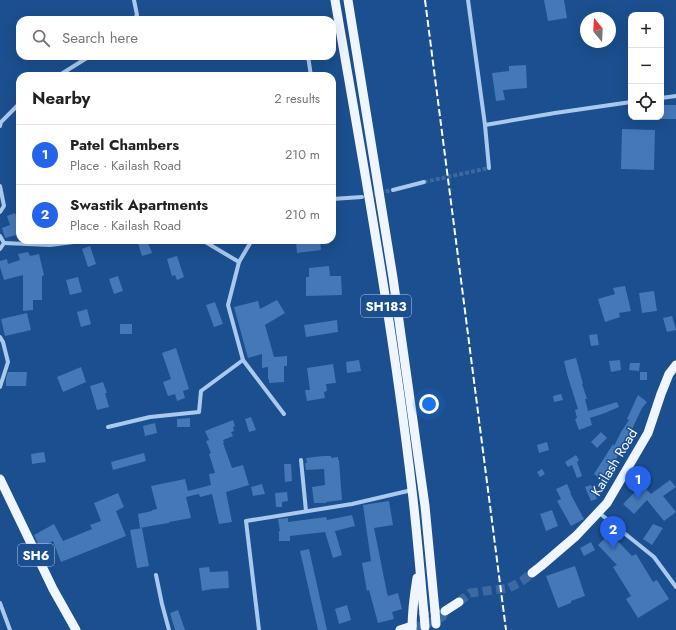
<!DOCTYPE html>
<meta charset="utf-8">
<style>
:root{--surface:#fff;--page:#f6f6f6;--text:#222;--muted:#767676;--line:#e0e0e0;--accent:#2563eb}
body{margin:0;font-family:Jost,sans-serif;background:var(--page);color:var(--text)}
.controls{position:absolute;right:12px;top:12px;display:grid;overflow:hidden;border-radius:8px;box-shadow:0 4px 16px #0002}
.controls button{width:36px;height:36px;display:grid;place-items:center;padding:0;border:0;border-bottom:1px solid var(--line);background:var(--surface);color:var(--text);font:20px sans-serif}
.compass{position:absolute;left:580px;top:12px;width:36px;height:36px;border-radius:50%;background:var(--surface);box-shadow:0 4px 16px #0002;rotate:342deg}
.you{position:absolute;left:429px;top:404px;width:14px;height:14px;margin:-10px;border:3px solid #fff;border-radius:50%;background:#1a73e8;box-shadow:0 0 0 6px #1a73e833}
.badge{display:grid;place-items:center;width:26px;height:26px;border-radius:50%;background:var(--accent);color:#fff;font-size:13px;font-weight:700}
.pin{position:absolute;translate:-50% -33px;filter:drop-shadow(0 1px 2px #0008)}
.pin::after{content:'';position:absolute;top:21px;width:14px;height:12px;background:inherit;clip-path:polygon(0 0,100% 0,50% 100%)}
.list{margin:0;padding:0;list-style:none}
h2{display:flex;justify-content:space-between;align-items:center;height:52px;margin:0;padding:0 16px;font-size:17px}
h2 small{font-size:13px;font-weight:400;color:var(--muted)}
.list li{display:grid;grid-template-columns:26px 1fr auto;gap:12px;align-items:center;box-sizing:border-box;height:60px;padding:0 16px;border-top:1px solid var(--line)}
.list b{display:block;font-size:15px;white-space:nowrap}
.list p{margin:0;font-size:13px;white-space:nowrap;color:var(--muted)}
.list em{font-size:13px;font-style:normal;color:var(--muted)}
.icon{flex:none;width:22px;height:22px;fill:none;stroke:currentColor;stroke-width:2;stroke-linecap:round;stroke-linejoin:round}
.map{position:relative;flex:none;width:676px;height:630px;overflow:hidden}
.search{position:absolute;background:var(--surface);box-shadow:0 4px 16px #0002;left:16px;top:16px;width:320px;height:44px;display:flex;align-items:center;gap:10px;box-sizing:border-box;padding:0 14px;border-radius:12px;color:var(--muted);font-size:15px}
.panel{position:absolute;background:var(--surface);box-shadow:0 4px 16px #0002;left:16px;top:72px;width:320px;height:172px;border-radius:12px}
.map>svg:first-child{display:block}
.building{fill:#4478b7}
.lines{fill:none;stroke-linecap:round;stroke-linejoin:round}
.street-tunnel{stroke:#3d69a0;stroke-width:4;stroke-dasharray:4 2;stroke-linecap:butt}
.primary-tunnel{stroke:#3d69a0;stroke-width:9;stroke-dasharray:9 4.5;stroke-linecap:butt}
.street{stroke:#a9c9ee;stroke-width:4}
.primary{stroke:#f0f6ff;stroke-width:9}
.rail{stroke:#fff;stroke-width:2;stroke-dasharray:7 3;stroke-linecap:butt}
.primary-bridge{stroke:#f0f6ff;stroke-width:9}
.labels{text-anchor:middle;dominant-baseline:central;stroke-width:3;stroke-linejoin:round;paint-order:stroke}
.shield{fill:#1b4f8f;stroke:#bbcadd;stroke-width:1}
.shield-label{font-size:13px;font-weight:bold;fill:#fff}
.street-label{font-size:14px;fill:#fff;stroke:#1b4f8f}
</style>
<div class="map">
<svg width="676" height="630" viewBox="0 0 676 630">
<rect width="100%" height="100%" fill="#1b4f8f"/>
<g class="building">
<polygon points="544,0 564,0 567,18 548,21"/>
<polygon points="526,65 527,88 503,90 505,100 496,101 492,73 509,71 509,66"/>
<rect x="661" y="105" width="15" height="14"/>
<polygon points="622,129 655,130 654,170 621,169"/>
<polygon points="15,213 20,225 20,234 5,238 2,228 10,225 7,216"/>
<polygon points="137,240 147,240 152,253 142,256"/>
<polygon points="320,240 321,250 297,253 296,243"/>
<polygon points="90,246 96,264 88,267 82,249"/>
<polygon points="28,252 30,256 39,254 44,275 42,276 42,300 33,300 33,310 23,311 23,275 4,280 0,267 0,261 7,259 8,264 20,260 18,254"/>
<polygon points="177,256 184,277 177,280 175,275 172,276 167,259"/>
<polygon points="329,266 330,276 341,276 342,295 306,296 306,277 309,277 309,268"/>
<polygon points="118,276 123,291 114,294 109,279"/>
<polygon points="78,277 82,292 70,295 66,280"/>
<polygon points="625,286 631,311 619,313 620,317 605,322 598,299 615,294 613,288"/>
<polygon points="654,291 657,311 642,313 639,293"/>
<polygon points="277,300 285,313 265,325 274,357 287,356 287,366 284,366 284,382 269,383 269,379 268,379 268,367 262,368 262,354 248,358 234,307 258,301 260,309"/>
<polygon points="215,302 223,324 214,327 206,305"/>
<polygon points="87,309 91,324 81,327 77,312"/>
<polygon points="27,313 31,330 5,336 1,319"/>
<polygon points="672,316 676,330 667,332 663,318"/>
<polygon points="337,320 338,332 306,337 304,325"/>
<rect x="120" y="324" width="12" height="10"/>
<polygon points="597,334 599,345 591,346 589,335"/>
<polygon points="176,348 189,389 183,391 185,398 177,401 175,394 168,396 163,382 171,379 162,353"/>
<polygon points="576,358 583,384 582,384 587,399 585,399 588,411 617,402 619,407 607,412 608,412 590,418 592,425 579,430 575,419 577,418 575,410 578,409 567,374 564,361"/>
<polygon points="359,360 361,371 347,373 346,362"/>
<polygon points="620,360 621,370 611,372 609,361"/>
<polygon points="630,363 640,363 639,371 629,370"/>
<polygon points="333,364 336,383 326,384 327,391 324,392 325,398 307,401 305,390 310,390 307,368"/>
<polygon points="81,367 86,382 63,392 57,377"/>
<polygon points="8,372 27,372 26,386 6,386 6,378"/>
<rect x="640" y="372" width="7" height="8"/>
<polygon points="103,382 107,393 105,393 109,407 97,410 90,386"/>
<polygon points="561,394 563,400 554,402 553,396"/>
<polygon points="638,395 647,402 642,408 624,446 603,480 594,474 613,444 614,446 621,432 629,420 627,419"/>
<polygon points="251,417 256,430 249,432 245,419"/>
<polygon points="190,418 190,427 177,427 177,419"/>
<polygon points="233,420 235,426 233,427 234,431 231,432 233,436 223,440 224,443 223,443 232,468 243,465 249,485 226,492 232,522 219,524 212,494 200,497 199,494 186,497 191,518 169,522 169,523 162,524 140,528 138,514 152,511 152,510 157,509 151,486 185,479 188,491 211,485 209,474 215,473 209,454 211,453 206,441 209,440 205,431"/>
<polygon points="155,423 157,433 145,436 143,426"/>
<polygon points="601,432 607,438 597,448 591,442"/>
<polygon points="547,442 549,450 539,453 537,445"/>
<polygon points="44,452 46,462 32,464 31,454"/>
<polygon points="144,453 146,461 113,470 111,462"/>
<polygon points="576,455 579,460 577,462 582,476 577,478 572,465 568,467 565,462"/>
<polygon points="323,456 331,456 331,458 338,457 338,460 339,460 342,500 326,502 326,503 314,503 312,487 325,485 324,469 306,470 305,463 307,463 306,458"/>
<polygon points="284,464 291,464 292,481 285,482"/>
<polygon points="542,469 545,474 540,477 537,472"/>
<polygon points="670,480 676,487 663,496 676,512 664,521 647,500 634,514 623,504 642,485 651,494"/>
<polygon points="262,484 265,494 253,496 251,487"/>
<polygon points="567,484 571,493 570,493 584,519 571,526 557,501 561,499 556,489"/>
<polygon points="591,485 597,499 591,501 585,487"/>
<polygon points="287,492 288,501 282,502 282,507 276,507 275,493"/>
<polygon points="118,493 124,507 116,511 126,536 61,562 53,541 40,548 34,535 54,524 63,541 92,529 90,525 101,521 94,503"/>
<polygon points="389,501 393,525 374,528 387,593 388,596 398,593 402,609 392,612 394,619 378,623 369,590 367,591 362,563 371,561 363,505"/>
<polygon points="552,510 558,526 546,531 540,514"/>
<polygon points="352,515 355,526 335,531 342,555 333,558 325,532 290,536 290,541 279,541 279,531 280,531 278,519 288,518 288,522 326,517 327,520"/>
<polygon points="653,524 663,528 652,545 643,539"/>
<polygon points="142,528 149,566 137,568 130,530"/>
<polygon points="610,533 632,556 636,554 653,582 657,580 669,599 638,618 626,599 631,596 613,567 617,565 598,545"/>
<polygon points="591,542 595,550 584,556 580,548"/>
<polygon points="309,549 327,630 318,630 300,551"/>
<polygon points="575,566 585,596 571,601 571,603 558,608 546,576"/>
<polygon points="209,567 210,572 228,571 229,588 212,589 202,591 199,568"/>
<polygon points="347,605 351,620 339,624 335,609"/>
<polygon points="178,610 185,630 175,630 170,613"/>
</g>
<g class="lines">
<g class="street-tunnel">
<polyline points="424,182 489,168"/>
<polyline points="368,195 393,190"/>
</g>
<g class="primary-tunnel">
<polyline points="459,602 470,593 509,588 522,581 532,573"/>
<polyline points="412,626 421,626 442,617 445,611"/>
</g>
<g class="street">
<polyline points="468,0 485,125"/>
<polyline points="134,20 137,15 134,0"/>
<polyline points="308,56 311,76"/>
<polyline points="58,76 90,56"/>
<polyline points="661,98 676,96"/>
<polyline points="0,126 1,122 20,103"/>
<polyline points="489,168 485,125 555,113 631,102"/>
<polyline points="0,186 4,206 0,212"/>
<polyline points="393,190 424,182"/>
<polyline points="332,199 362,197"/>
<polyline points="0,236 4,243 0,249"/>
<polyline points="202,240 239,262"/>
<polyline points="252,240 239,262 228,305 243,360 284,414"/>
<polyline points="4,243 50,245 89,240"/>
<polyline points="0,337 3,342 8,362 0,387"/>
<polyline points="108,427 150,417 199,412 201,391 243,360"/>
<polyline points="301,460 306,511"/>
<polyline points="598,512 654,557 676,587"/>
<polyline points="156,575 162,604 169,630"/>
<polyline points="0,603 10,630"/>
<polyline points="259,630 246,521 352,504 412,490"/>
</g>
<g class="primary">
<path d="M335 0C363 163 393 326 412 490 417 531 420 572 424 614"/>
<polyline points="348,0 393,278 425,506 435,611"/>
<polyline points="0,479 53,589 76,630"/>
<polyline points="532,573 541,566 576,536 607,503 648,433 661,394 669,374 676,365"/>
<polyline points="445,611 459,602"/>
<polyline points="400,630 412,626"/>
<path d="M412 630C412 612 414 596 417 578"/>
</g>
<polyline class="rail" points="425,0 506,630"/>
<g class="primary-bridge">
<polyline points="435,611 436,624"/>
<polyline points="424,614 425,627"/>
</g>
</g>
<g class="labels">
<g class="shield">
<rect x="361" y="295" width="50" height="22" rx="3"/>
<rect x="18" y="544" width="36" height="22" rx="3"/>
</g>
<g class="shield-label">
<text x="386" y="306">SH183</text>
<text x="36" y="555">SH6</text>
</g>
<g class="street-label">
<text transform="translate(614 462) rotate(-59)">Kailash Road</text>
</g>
</g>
</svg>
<div class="controls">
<button>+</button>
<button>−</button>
<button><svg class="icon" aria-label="locate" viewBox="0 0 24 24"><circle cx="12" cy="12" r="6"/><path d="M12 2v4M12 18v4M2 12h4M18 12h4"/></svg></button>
</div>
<svg class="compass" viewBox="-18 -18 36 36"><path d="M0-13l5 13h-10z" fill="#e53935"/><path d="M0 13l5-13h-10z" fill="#767676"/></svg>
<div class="you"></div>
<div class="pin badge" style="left:638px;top:499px">1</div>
<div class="pin badge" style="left:613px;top:549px">2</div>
<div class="search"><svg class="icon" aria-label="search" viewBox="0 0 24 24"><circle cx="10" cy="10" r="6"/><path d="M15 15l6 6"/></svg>Search here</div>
<section class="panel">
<h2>Nearby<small>2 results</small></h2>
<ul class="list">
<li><span class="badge">1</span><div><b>Patel Chambers</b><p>Place · Kailash Road</p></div><em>210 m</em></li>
<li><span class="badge">2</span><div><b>Swastik Apartments</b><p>Place · Kailash Road</p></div><em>210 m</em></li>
</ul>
</section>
</div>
